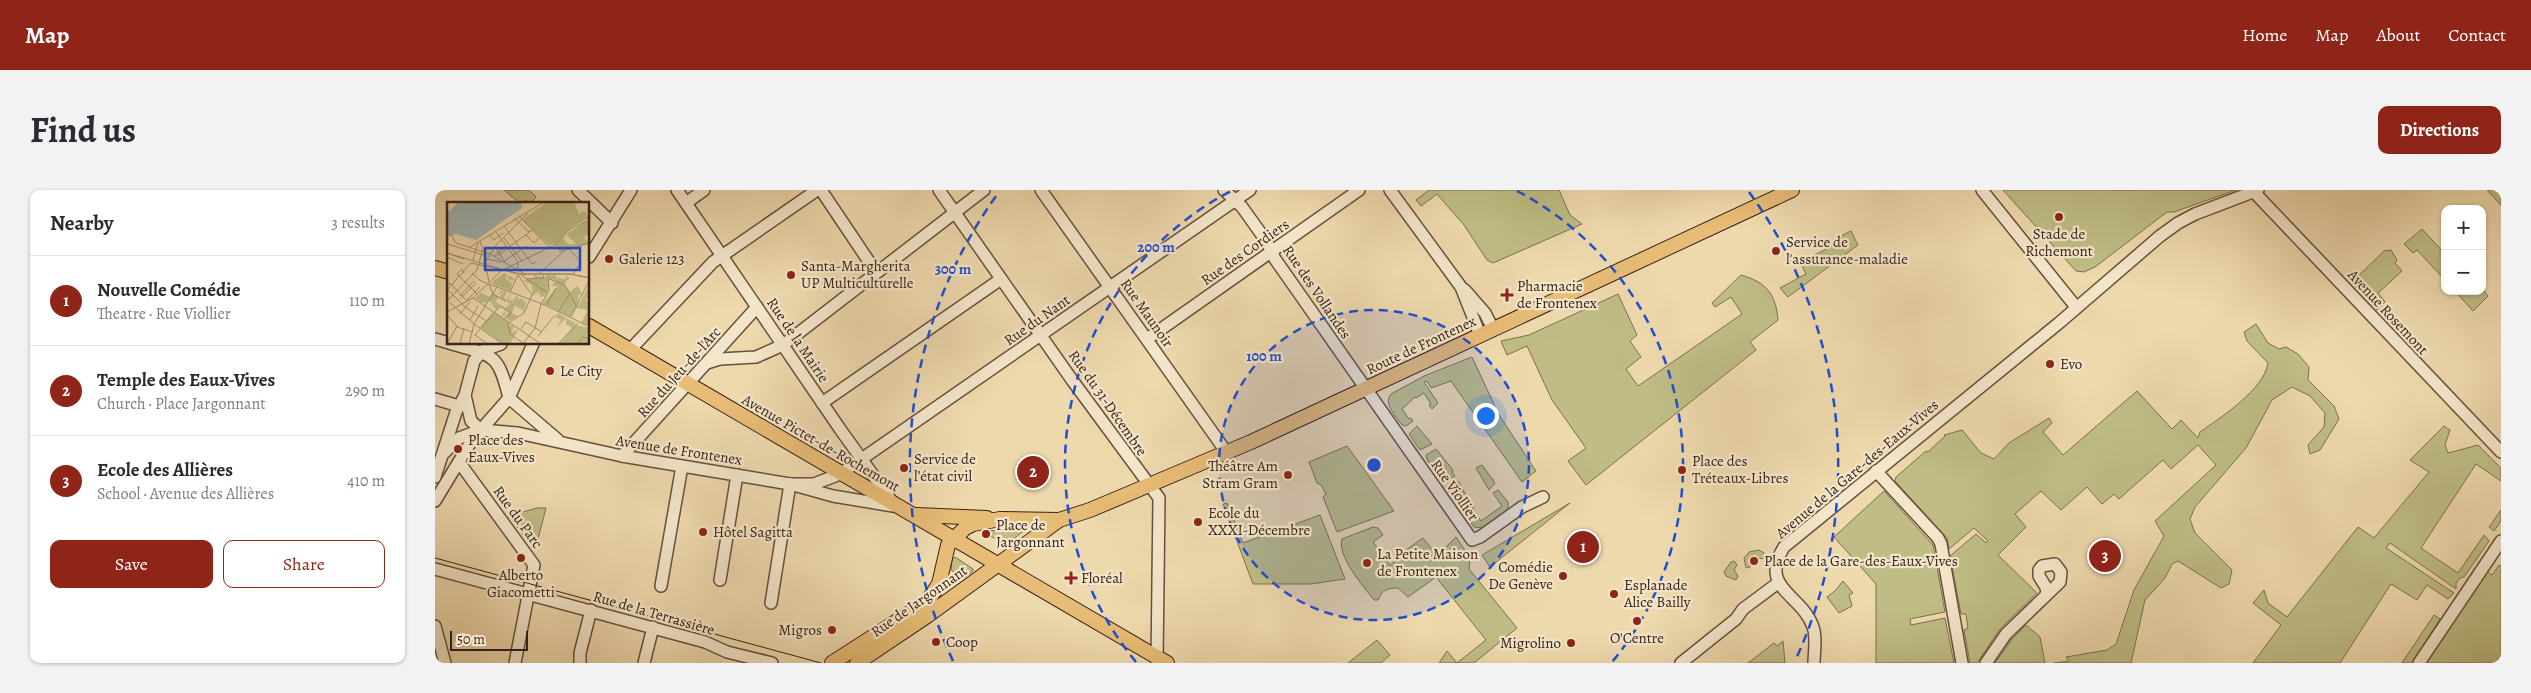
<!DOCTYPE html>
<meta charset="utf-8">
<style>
:root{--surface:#fff;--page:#f2f2f3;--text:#2b2b33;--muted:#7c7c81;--line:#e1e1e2;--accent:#8f2418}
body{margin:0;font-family:Alegreya,serif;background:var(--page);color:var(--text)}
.controls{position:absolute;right:15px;top:15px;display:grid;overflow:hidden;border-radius:10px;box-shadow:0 1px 4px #0004}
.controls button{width:45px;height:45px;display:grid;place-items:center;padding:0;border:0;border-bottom:1px solid var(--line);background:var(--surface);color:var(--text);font:25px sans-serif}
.scale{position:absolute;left:15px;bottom:12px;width:78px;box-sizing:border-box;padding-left:5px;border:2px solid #382219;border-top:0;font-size:14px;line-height:18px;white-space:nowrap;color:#382219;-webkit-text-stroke:4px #f4e6ca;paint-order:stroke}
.you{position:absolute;left:1050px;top:225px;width:18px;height:18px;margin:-12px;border:4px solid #fff;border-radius:50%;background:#1a73e8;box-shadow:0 0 0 8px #1a73e833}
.badge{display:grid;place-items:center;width:32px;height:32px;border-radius:50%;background:var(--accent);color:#fff;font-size:16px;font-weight:700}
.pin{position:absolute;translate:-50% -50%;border:2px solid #fff;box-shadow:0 1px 5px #0006}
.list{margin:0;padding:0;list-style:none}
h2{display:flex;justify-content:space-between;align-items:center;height:65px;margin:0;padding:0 20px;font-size:21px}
h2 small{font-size:16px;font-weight:400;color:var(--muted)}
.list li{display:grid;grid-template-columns:32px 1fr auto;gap:15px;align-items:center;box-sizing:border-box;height:90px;padding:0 20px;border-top:1px solid var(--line)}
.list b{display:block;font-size:19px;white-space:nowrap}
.list p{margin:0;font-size:16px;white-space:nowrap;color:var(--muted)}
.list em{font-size:16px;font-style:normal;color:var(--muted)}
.actions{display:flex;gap:10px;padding:15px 20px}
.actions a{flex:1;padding:11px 0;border:1px solid var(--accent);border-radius:10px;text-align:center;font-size:18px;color:var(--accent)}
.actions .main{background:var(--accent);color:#fff}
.map{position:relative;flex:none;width:2066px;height:473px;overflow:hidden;border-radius:10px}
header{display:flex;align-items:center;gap:30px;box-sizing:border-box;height:70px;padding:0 25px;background:var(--accent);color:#fff}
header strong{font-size:24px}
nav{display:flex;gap:28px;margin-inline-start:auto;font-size:18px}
.intro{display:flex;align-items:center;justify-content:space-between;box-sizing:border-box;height:120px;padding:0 30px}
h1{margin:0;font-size:35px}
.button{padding:12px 22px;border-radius:10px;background:var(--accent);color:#fff;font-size:18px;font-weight:700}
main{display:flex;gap:30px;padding:0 30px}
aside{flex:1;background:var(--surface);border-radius:10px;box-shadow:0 1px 4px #0004}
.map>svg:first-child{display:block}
.green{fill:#bfbd85;stroke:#7c704f}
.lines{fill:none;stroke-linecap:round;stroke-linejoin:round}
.minor-casing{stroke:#66503e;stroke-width:14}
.major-casing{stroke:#382219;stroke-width:16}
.minor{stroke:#f4e6ca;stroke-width:11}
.major{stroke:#e7bc76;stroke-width:14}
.tram{stroke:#382219;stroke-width:1}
.ring{fill:none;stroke:#1d4ed8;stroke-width:2.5;stroke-dasharray:9 6}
.poi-dot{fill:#8f2418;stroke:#f4e6ca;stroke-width:2}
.labels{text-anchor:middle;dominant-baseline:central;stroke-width:4.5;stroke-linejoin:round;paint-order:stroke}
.poi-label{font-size:15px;fill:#382219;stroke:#f4e6ca;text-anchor:start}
.street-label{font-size:15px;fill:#382219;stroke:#f4e6ca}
.inset-river{fill:none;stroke:#a0b7b7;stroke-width:2.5}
.inset-road{fill:none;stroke:#a59072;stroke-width:1}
.view{fill:#1d4ed8;fill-opacity:0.15;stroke:#1d4ed8;stroke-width:2.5}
.inset-edge{fill:none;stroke:#382219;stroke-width:2.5}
.centre{fill:#1d4ed8;stroke:#f4e6ca;stroke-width:2.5}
.ring-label{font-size:15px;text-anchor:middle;font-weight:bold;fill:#1d4ed8;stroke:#f4e6ca;stroke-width:4.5;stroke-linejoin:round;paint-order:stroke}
</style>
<header>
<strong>Map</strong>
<nav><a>Home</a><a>Map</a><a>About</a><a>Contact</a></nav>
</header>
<div class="intro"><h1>Find us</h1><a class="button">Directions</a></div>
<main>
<aside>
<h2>Nearby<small>3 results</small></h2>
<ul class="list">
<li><span class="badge">1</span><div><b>Nouvelle Comédie</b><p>Theatre · Rue Viollier</p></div><em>110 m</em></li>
<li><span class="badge">2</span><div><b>Temple des Eaux-Vives</b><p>Church · Place Jargonnant</p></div><em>290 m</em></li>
<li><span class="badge">3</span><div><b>Ecole des Allières</b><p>School · Avenue des Allières</p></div><em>410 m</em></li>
</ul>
<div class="actions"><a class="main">Save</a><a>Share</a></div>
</aside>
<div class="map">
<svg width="2066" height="473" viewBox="0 0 2066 473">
<rect width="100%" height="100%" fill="#eed9ad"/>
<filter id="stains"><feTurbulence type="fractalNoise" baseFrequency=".004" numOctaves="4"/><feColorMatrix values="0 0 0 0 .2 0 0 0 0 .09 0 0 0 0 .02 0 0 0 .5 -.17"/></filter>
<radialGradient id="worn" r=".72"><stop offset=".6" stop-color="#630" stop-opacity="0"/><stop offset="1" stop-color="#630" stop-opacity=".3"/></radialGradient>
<g class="green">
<polygon points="69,0 94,0 101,7 95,14 91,10 86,14"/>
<polygon points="994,0 1124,0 1135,25 1147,34 1058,73 1052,70 1029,35 1002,4 986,16 981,10"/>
<polygon points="1568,0 1801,0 1739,22 1732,22 1660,77 1649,82 1641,81"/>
<polygon points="2052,0 2066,0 2066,15"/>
<polygon points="1987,39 2010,64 2010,90 1982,60 1978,63 1969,54"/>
<polygon points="1416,41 1423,55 1353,107 1345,98 1371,84 1365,72 1408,51 1406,46"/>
<polygon points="1956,60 1962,70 1960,73 1967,81 1943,103 1950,112 1942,120 1917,92 1949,61"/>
<path d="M1306 85C1331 92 1341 104 1343 130L1315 152 1321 160 1151 295 1133 271 1151 258 1117 210 1092 156 1072 165 1066 151 1094 145 1183 104 1202 145 1195 151 1206 167 1191 179 1203 196 1307 124 1296 107 1280 117 1277 113Z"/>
<polygon points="2047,99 2053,106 2038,121 2020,101 2047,101"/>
<path d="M1821 134 1833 153 1844 159 1851 157 1863 164 1874 177 1873 190 1899 216 1904 229 1885 260 1875 264 1873 255 1889 237 1890 223 1875 206 1857 197 1837 210 1811 258 1760 317 1755 329 1760 343 1797 380 1794 394 1786 398 1743 371 1737 374 1730 388 1710 410 1696 473H1619L1634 471 1631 467 1672 460 1681 454 1699 400 1729 346 1720 331 1781 275 1763 255 1736 279 1728 270 1684 309 1679 304 1667 314 1652 297 1626 320 1606 301 1580 324 1591 337 1563 365 1602 403 1565 439 1542 473H1535L1529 440 1533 438 1531 424H1526L1515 366 1541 344 1551 353 1553 351 1539 338 1514 359 1512 348 1460 291 1461 287 1491 261 1493 262 1510 246 1509 245 1527 240 1546 263 1559 269 1574 253 1614 228 1617 233 1608 242 1628 265 1702 201 1737 239 1746 230 1763 248 1765 242C1786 227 1829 200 1833 173L1812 151 1809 142Z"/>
<path d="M1037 167 1064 225 1101 281 1087 292 1016 191 996 198 992 191 989 192 1003 213 997 219 994 215 996 214 989 203 981 208 980 207 967 219 974 229 976 228 978 231 971 236 967 235C961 226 948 214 956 204L989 186Z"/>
<polygon points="982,236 997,254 985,260 974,244"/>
<polygon points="2009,236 2015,240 2010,255 2013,263 2043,255 2066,278 2066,291 2041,274 1986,358 2023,383 2049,345 2054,351 2029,387 2025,388 2021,393 2021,399 1955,353 1951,358 2019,403 2013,409 1992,395 1982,410 1956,394 1905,473 1818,473 1846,435 1818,413 1829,400 1833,413 1852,427 1923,337 1939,348 1994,282 1975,270"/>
<polygon points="912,256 959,321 902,342 888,307 891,304 886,295 882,293 874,272"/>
<polygon points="1001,259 1018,280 1017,282 1020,286 1011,292 1007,292 992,269 991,265"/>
<polygon points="1047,275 1060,293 1054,300 1041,278"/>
<polygon points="1023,291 1034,311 1024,316 1014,301"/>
<polygon points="1063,300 1073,312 1073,321 1048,338 1039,337 1030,324 1031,321 1038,317 1039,321 1046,331 1067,316 1058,303"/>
<polygon points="1449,301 1498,355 1510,422 1475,429 1476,435 1510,428 1519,473 1441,473 1441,394 1399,347"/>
<polygon points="792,313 808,353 885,325 910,389 876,394 818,394 788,314"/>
<polygon points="1135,313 1055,377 1047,365"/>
<polygon points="102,318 111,318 100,360 74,326"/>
<polygon points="2066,320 2066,331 2059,341 2054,337"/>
<path d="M938 337 943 338 948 345 938 352 955 375 969 365 967 363 988 348 1000 363 1004 360 1006 362 1021 347 1035 368 1034 379 1082 438 1039 473H1022L1051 450 1001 387 973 407 963 398C952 398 947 400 943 410H939C928 396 902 366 907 349Z"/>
<polygon points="591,339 571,355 550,343 551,341"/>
<polygon points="1324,360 1329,363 1329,368 1317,370 1315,377 1311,378 1309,368 1314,362"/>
<polygon points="520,367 538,379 538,381 529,388 516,380 517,370"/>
<polygon points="1299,371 1302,375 1299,380 1303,386 1301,390 1291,386 1289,382 1296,372"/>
<polygon points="2064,375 2066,376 2066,473 1988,473 2050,380 2057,385"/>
<polygon points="1408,391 1418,403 1414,405 1417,416 1404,423 1392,407 1401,400"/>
<polygon points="1999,425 2005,429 1978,473 1967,473"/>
<polygon points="1591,435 1605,447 1610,473 1560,473 1577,449"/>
<polygon points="942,450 955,465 946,473 913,473"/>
<polygon points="1348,451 1350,473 1313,473 1339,453 1342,456"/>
<polygon points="1012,461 1022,473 1004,473"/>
</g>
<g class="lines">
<defs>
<g id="minor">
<polyline points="143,0 177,33"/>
<polyline points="242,0 405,239 458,313"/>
<polyline points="386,0 441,82"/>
<polyline points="504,0 637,190 724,308 722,473"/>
<polyline points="606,0 792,263"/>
<polyline points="789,0 807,17 832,52 840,69 1037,350 1045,347 1087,317 1108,307"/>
<polyline points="955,0 1026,97 1045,145"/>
<polyline points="1547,0 1641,117"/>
<polyline points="1819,2 2066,262"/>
<polyline points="251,13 269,0"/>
<polyline points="154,67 196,0"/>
<polyline points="1030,100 1050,123 1058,139"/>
<polyline points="0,149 14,153"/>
<polyline points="712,149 924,0"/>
<path d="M17 154C59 166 63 163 74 208"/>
<polyline points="195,160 278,72 382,0"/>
<polyline points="272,173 285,169 321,167 348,155 549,0"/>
<polyline points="30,205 36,231 46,240"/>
<polyline points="74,208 123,250"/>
<polyline points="0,209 24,216"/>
<polyline points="387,213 566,89"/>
<polyline points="10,262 24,248 46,240 83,243 187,266 355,294 398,306 458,316"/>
<polyline points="187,266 322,117"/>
<polyline points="24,272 99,375 80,473"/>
<polyline points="1441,281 1503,348 1506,354 1527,473"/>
<polyline points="0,287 21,222 30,205 39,171 47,161 66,154"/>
<polyline points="355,294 379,294 405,284 815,0"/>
<polyline points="0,311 37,250 74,208 98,154"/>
<polyline points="0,379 270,452 292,462 337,473"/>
<polyline points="285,390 302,285"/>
<polyline points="226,396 247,276"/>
<polyline points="336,413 355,294"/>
<polyline points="0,436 10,473"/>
<polyline points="145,473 145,463 156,420"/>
<polyline points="209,473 218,437"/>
<polyline points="1246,473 1301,429 1308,419 1343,393"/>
<path d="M1379 473C1379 462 1382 447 1378 437 1367 404 1323 399 1349 357L1624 133 1725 46 1743 33 1760 24 1823 0"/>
<polyline points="1551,473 1571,444 1625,392 1626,382 1620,374 1607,376 1604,380 1604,386 1612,399 1611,405"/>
<polyline points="1984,473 2066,351"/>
</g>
<g id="major">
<polyline points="0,78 14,82"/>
<polyline points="154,136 732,473"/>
<polyline points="481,325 552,328"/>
<polyline points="397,473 492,412 504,394 513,355 530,338 538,334 565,329 624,330"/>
<polyline points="422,473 492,426 624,330 655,320 816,252 1357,0"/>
</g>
</defs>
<use href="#minor" class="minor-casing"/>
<use href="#major" class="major-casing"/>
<use href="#minor" class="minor"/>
<use href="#major" class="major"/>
<polyline class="tram" points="0,368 386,473"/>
</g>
<circle cx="939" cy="275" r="155" fill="#1d4ed8" fill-opacity=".12"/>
<g class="ring">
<circle cx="939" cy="275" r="155"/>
<path d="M701 472A309 309 0 0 1 796 1M1082 1A309 309 0 0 1 1177 472"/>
<path d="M518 471A464 464 0 0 1 564 2M1314 2A464 464 0 0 1 1360 471"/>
</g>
<g class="poi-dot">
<circle cx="1624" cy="27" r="5"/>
<circle cx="1341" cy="61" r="5"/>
<circle cx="174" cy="69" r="5"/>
<circle cx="356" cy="85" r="5"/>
<path d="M1069.5 97.5h5v5h5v5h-5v5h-5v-5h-5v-5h5z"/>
<circle cx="1615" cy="174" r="5"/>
<circle cx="115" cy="181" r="5"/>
<circle cx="23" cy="259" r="5"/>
<circle cx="469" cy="278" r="5"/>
<circle cx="1247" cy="280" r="5"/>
<circle cx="853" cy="285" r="5"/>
<circle cx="763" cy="332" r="5"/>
<circle cx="268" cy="342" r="5"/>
<circle cx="551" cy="344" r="5"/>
<circle cx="86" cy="368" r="5"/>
<circle cx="1319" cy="371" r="5"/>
<circle cx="932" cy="373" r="5"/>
<circle cx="1128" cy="386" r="5"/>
<path d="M633.5 380.5h5v5h5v5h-5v5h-5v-5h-5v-5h5z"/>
<circle cx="1179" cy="404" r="5"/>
<circle cx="1202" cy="431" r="5"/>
<circle cx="397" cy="440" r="5"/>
<circle cx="501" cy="452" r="5"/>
<circle cx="1136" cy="453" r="5"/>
</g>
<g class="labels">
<g class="poi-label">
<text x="1624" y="44" text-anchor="middle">Stade de<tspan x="1624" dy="17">Richemont</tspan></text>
<text x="1351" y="52">Service de<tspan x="1351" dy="17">l'assurance-maladie</tspan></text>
<text x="184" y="69">Galerie 123</text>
<text x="366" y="76">Santa-Margherita<tspan x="366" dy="17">UP Multiculturelle</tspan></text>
<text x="1082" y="96">Pharmacie<tspan x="1082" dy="17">de Frontenex</tspan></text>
<text x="1625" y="174">Evo</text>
<text x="125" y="181">Le City</text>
<text x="33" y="250">Place des<tspan x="33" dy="17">Eaux-Vives</tspan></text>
<text x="479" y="269">Service de<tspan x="479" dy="17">l’état civil</tspan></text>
<text x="1257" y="271">Place des<tspan x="1257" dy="17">Tréteaux-Libres</tspan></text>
<text x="843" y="276" text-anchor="end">Théâtre Am<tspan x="843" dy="17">Stram Gram</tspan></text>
<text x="773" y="323">Ecole du<tspan x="773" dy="17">XXXI-Décembre</tspan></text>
<text x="561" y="335">Place de<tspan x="561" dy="17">Jargonnant</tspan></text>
<text x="278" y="342">Hôtel Sagitta</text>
<text x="942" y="364">La Petite Maison<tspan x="942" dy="17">de Frontenex</tspan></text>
<text x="1329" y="371">Place de la Gare-des-Eaux-Vives</text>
<text x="1118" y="377" text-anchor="end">Comédie<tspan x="1118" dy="17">De Genève</tspan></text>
<text x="86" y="385" text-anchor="middle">Alberto<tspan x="86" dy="17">Giacometti</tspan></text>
<text x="646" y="388">Floréal</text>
<text x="1189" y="395">Esplanade<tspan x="1189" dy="17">Alice Bailly</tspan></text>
<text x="387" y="440" text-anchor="end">Migros</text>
<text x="1202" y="448" text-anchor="middle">O'Centre</text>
<text x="511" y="452">Coop</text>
<text x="1126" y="453" text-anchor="end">Migrolino</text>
</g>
<g class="street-label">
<text transform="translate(810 62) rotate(-35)">Rue des Cordiers</text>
<text transform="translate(882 102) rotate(56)">Rue des Vollandes</text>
<text transform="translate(1953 122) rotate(47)">Avenue Rosemont</text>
<text transform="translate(712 123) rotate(55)">Rue Maunoir</text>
<text transform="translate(602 130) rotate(-35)">Rue du Nant</text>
<text transform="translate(363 150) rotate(56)">Rue de la Mairie</text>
<text transform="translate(986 155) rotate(-25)">Route de Frontenex</text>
<text transform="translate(244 182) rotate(-48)">Rue du Jeu-de-l'Arc</text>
<text transform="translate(673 213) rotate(55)">Rue du 31-Décembre</text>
<text transform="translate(386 253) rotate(30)">Avenue Pictet-de-Rochemont</text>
<text transform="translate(244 260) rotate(9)">Avenue de Frontenex</text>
<text transform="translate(1422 279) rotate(-40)">Avenue de la Gare-des-Eaux-Vives</text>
<text transform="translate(1020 300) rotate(55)">Rue Viollier</text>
<text transform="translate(83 327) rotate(54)">Rue du Parc</text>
<text transform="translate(484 411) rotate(-35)">Rue de Jargonnant</text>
<text transform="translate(219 423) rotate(16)">Rue de la Terrassière</text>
</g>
</g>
<g transform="translate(12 12)">
<rect width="142" height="142" fill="#eed9ad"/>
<path d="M100 0H127L132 12 137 9 142 16 125 25 111 39 118 34 117 38 121 42H129L119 32 142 18V31L137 36 142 41 113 50 107 44 109 41 102 43 75 18ZM57 71 68 77 66 79 61 77V73L58 76 65 82 63 89 44 81ZM87 73 98 76 100 73 102 86 98 93 94 95 91 90 85 94V83L76 78 87 76ZM108 73 112 78V75L117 78 120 73 121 76 124 74 117 82 123 90 130 84 132 86 136 94 132 92 130 106 142 84V96L138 97 142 100V124L134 121 141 108 129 106 123 115 96 101 111 84H105L109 78 102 77V74ZM55 88 60 90 57 95 59 98 64 91 61 99 66 97 65 102 69 94 72 96 68 103 73 96 79 100 78 107 73 103 78 108 75 111 76 108 68 104 65 111 71 114 64 118H62L55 113 58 108V115L61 110 64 112 53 103 49 108 43 99 35 101 28 96 34 91 43 95 46 91 52 95 48 99 58 106 63 102 52 95 58 89 50 93ZM46 110 62 120 63 127V123L67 124 64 131 71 127 63 142H56L33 125ZM111 111 128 121 129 123 142 126V142H112L125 126 119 122V116L109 126 114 118 108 115Z" fill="#bfbd85"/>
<path d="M12 0H74L75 6 29 38 9 32 0 35V11Z" fill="#a0b7b7"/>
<path class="inset-river" d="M0 15 21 16 50 0M12 15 14 0M16 16 43 0M25 16 34 30M10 17 45 0M18 17 47 0M7 31 18 18"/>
<path class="inset-road" d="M71 13 102 45M67 16 82 30M57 24 85 62 89 60M0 27 9 41 43 52 78 72H124L143 76M49 30 71 60V67M43 33 47 38 56 31M79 33 87 41 92 36M57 36 74 58M0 42 40 54M23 45 97 0M48 45 58 60M121 46 134 60 126 72M0 51 17 57M0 51 70 72H123L143 76M47 54 59 44M50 54 85 28M0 55 16 62M40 57 55 60M26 58 31 41M56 60 79 44 81 46M24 61 79 73M17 71 15 67 10 72 30 92M25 71 34 79 98 103 143 125M92 72 118 48 143 41M71 73 85 93 77 111 61 121 63 132 76 141M74 73 101 91M80 77 97 76 96 73M102 77 118 83 130 105M42 80 38 60 49 43 81 11M0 82H4L20 99M42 82 46 92 58 99M0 87 18 105 39 119M0 88 24 61M63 90 71 73M13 94 27 79M14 96 29 81M26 96 94 142M20 98 33 85M0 99 30 68 36 47 33 39M3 101 27 122 50 85M94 103 102 88 101 72M99 104 109 86M0 110 26 96 54 69 107 43 123 27 143 18M48 110 53 104 64 111 58 117M111 110 122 93M13 112 23 100M0 113 10 124 0 142M124 115 143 77M23 118 31 104M10 125 26 130M74 127 79 120 95 130M91 134 108 113M13 142 17 126M22 142 27 122 56 142M41 142 28 133 47 111M76 142 88 126 94 102M111 142 131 121M130 142 136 135 143 137"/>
<path class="view" d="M38 46H133V68H38Z"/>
<rect width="142" height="142" class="inset-edge"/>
</g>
<circle cx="939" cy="275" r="8" class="centre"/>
<g class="ring-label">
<text x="721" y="62">200 m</text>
<text x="518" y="84">300 m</text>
<text x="829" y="171">100 m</text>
</g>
<rect width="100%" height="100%" filter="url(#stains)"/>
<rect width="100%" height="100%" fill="url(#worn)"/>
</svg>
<div class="controls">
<button>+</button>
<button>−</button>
</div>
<div class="scale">50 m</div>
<div class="you"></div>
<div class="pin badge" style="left:1148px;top:357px">1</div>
<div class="pin badge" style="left:598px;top:282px">2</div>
<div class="pin badge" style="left:1670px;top:366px">3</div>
</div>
</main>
